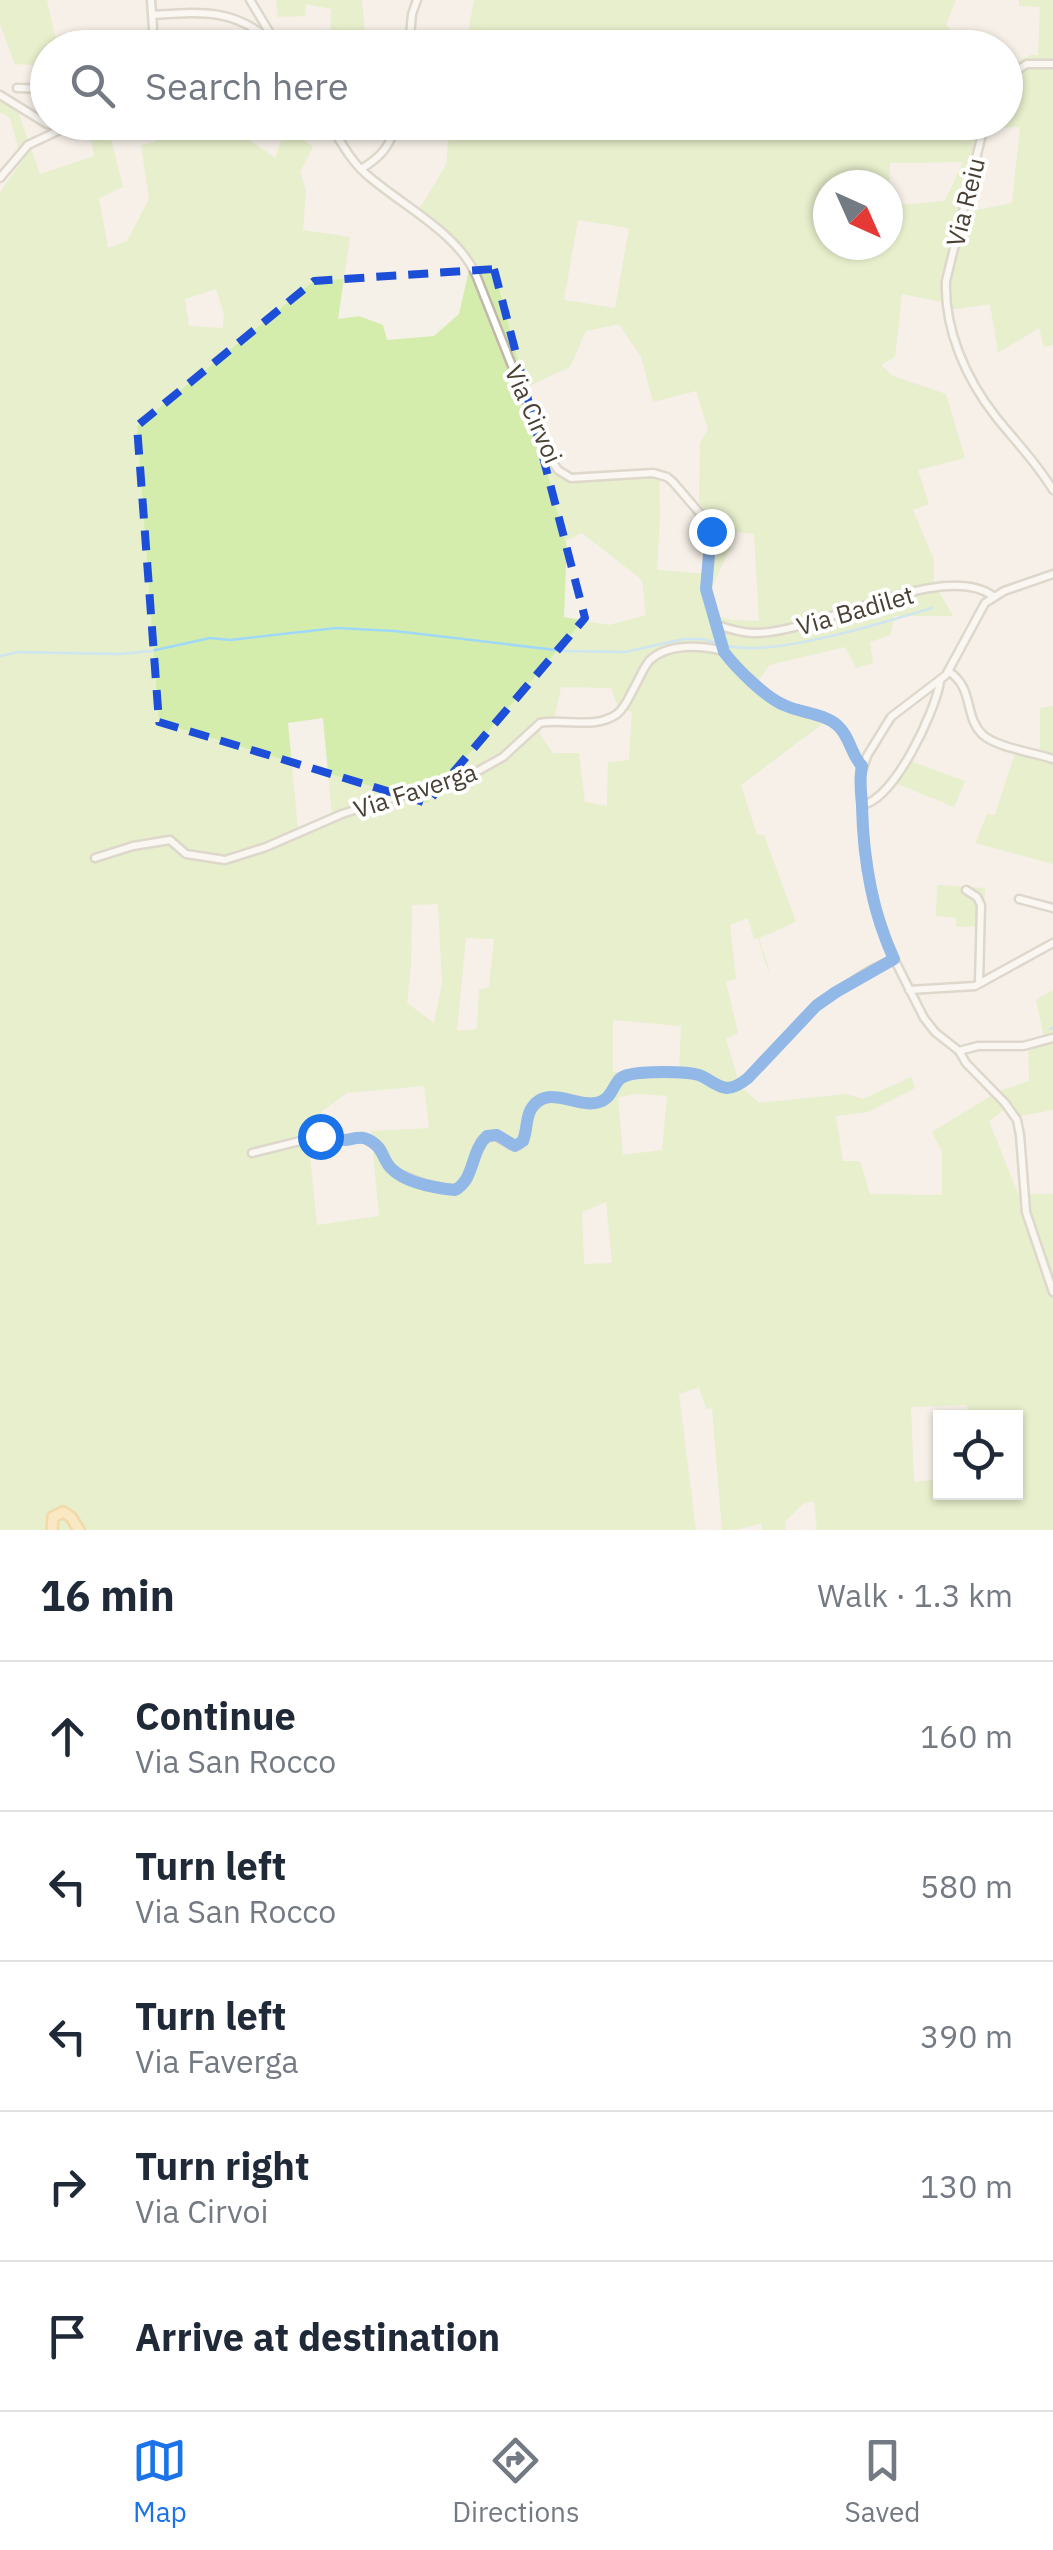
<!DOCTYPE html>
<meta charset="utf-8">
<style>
:root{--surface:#fff;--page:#f2f2f3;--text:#1f2937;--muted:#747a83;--line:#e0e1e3;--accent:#1a73e8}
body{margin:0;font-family:"IBM Plex Sans",sans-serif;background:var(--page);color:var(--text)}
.controls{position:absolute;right:30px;bottom:30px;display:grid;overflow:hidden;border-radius:0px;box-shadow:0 2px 8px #0004}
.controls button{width:90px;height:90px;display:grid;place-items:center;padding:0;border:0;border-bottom:2px solid var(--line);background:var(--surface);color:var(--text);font:50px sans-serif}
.compass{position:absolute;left:813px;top:170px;width:90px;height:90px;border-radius:50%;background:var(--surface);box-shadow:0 2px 8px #0004;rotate:135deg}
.stop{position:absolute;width:30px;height:30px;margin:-22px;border:8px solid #1a73e8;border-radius:50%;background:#fff}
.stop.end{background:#1a73e8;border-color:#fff;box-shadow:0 2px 10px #0008}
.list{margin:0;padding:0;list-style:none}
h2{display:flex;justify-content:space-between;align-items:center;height:130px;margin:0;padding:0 40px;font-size:42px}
h2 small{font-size:32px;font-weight:400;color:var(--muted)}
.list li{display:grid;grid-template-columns:65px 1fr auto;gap:30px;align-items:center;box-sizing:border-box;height:150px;padding:0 40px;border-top:2px solid var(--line)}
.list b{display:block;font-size:38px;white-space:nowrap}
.list p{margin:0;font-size:32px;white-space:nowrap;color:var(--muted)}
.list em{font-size:32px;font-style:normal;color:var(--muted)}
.icon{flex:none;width:55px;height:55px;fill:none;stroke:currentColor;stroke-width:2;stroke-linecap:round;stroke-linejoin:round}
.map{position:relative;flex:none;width:1053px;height:1530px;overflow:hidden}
.search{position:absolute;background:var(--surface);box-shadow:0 2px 8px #0004;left:30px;right:30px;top:30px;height:110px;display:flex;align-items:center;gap:25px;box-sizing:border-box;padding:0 35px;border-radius:55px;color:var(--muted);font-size:38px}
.sheet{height:880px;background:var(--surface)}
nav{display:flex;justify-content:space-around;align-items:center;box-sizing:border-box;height:140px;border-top:2px solid var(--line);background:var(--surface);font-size:28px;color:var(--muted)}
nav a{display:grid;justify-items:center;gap:5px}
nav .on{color:var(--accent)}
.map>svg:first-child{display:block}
.green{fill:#d4edad;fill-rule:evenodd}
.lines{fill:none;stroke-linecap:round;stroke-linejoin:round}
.stream{stroke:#9fd8f8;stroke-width:2.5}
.minor-casing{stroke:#c2b8a9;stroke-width:11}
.major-casing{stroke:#f0bb5c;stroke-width:14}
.minor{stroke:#fff;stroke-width:6}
.major{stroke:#ffdc97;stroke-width:9}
.route{stroke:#1a73e8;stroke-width:12}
.marked{fill:none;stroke:#1d4ed8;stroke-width:8;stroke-dasharray:20 12;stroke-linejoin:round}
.labels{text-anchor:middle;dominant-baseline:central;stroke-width:8;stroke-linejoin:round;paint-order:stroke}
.street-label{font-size:25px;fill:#4a4135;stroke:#fff}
</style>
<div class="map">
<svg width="1053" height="1530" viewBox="0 0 1053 1530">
<rect width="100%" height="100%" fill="#f5f0e8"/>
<g class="green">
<polygon points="0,0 47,0 55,37 81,31 84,47 48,48 47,66 15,64 0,24"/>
<polygon points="276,0 362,0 366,47 330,47 331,9 306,4 305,16 278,17"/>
<polygon points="474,0 956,0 946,24 960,43 968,47 413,47 420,30 468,33"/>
<path d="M1019 0H1053V345L1044 347 1039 328 998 353 990 304 949 310 947 303 902 294 895 357 881 365 893 376 946 394 965 458 918 470 929 504 913 510 934 560V583L953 616H894L891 635 870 642 873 663 856 668 845 647 769 665 758 682 776 699 830 718 741 785 757 835H764L796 922 759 938 771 975 765 962 758 938 754 939 748 918 730 925 736 979 726 982 738 1033 726 1039 740 1086 759 1103 846 1094 863 1099 911 1077 915 1088 868 1112 836 1116 843 1161H860L870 1194 942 1195V1152L932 1132 999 1091 1029 1081 1028 1042 1044 1037 1036 1000 1053 990V1110L1020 1116 1010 1105 989 1121 1018 1194H1053V1530H817L814 1501 803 1504 785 1522 786 1530H762V1523L736 1530H722L712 1408 706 1409 699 1387 679 1394 696 1530H0V192L22 161 10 118 0 112V94L15 103 40 174 94 156 88 126 95 123H107L123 187 99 198 108 248 127 241 149 199 141 145 154 142 153 123H205V128L219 131 221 123H240L238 132 275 158 286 126 313 147 300 172 306 190 303 230 350 237 338 319 359 316 383 325 387 340 434 336 459 314 469 270 454 239 418 211 446 165 450 123 899 122V128L966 137 968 125 952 123 1006 122V67L1031 55H1038L1040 7 1019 6ZM1020 127 1012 203 967 212 989 128ZM963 162 945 201 889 206 890 163ZM828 185H888V245H828ZM578 220 629 228 615 308 564 300ZM216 289 224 314 223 328 189 326 185 299ZM619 324 641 357 653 402 696 391 708 429 700 443 699 502 715 526 709 574 657 570 660 515 659 468 556 473 544 455 518 391 570 367 586 331ZM738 532 754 534 759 621 732 620 714 615 709 593ZM582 533 642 580 646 615 609 625 564 617 567 540ZM561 687 611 688 618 707 632 712 629 760 608 762 607 806 585 802 579 753H553L539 733 541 719 555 716ZM323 718 332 816 298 830 288 723ZM438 904 442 984 434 1023 407 1003 411 966 412 905ZM466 938 494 939 489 987 479 990 477 1029 457 1031ZM613 1020 681 1026 679 1072H613ZM424 1086 429 1128 371 1131 379 1216 317 1225 306 1117 322 1120V1111L347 1093ZM638 1094 667 1096 662 1150 623 1155 618 1097ZM606 1202 612 1263 584 1264 582 1212ZM967 1405 969 1417 1016 1418V1492H940V1479L914 1482 911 1407Z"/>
<polygon points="1053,706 1053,864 975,843 987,814 995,815 1016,750 1040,756 1040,708"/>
<polygon points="905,759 965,781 954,807 895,783"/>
<polygon points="937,885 985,888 982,926 956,927 956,918 936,916"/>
</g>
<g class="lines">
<g class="stream">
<path d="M725 645C769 659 885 622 932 608"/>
<polyline points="0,656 18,652 119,654 151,651 210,638 230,640 336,628 395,631 564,651 625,652 684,639 703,639 717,643"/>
<polyline points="1050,1029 1053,1028"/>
</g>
<defs>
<g id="minor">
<polyline points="250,0 279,48"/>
<path d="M153 15C200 12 232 8 270 40L274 39"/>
<polyline points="150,48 153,28 151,0"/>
<polyline points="409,48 412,14 417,0"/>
<polyline points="1006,77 1027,64 1053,64"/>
<polyline points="17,88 48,89"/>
<polyline points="0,95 47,124 65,128 89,122"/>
<path d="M328 122C340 140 350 160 366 174 401 205 457 232 476 275L547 454 558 470 571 478 653 473 667 477 673 482 710 525 711 539 706 589 723 650"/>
<path d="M985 122 946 281C944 329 966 379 996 417 1015 441 1037 463 1053 490"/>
<path d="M361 169C381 157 391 146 396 122"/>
<polyline points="0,178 28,145 64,128"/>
<polyline points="1053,574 1004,591 985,603 946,675 891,717 867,756 860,778 864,842 873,900 890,951 924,1018 935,1032 959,1051 966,1063 1005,1103 1017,1120 1020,1135 1026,1212 1053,1292"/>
<path d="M717 625C729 629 742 633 754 633 817 634 942 559 993 596"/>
<path d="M948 671C975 688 963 716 983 735 996 747 1035 753 1053 759"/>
<path d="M862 805C894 800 935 712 940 682"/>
<path d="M95 858 133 846 170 840 186 854 225 860 266 847 342 814 478 771 503 757 540 723C564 718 594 730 617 714 625 708 629 697 634 688 639 679 643 669 649 661 667 643 701 645 723 651 736 668 765 697 784 705 800 713 823 713 837 725 850 736 851 755 862 766"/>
<polyline points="966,890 977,897 981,905 979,983"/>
<polyline points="1019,899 1053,908"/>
<polyline points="909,990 975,986 1053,943"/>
<polyline points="959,1051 978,1046 1023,1046 1053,1038"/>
<path d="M252 1153 320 1136 344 1140 363 1137 381 1149 388 1166 395 1172 425 1184 447 1189H458L467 1180 481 1141 494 1135 511 1145H519C530 1132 524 1114 537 1103 557 1086 588 1113 606 1099 611 1095 615 1085 618 1079 633 1071 680 1070 697 1075 720 1081 724 1098 748 1078L819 1003 871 970 894 959"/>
</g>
<polyline id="major" points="52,1530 53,1517 63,1512 71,1517 79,1530"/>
</defs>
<use href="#minor" class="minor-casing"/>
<use href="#major" class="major-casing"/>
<use href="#minor" class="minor"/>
<use href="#major" class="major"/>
</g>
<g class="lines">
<path class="route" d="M320 1136C329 1136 336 1139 344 1140 353 1140 358 1135 367 1139 385 1147 381 1160 393 1170 407 1183 436 1188 455 1190 475 1179 470 1152 487 1136L497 1135 515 1146 523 1141C527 1131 526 1119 530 1111 546 1080 580 1112 602 1101 615 1095 613 1078 628 1075 643 1071 685 1071 699 1075 708 1078 716 1087 727 1088 735 1088 742 1083 748 1078L816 1006 836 992 894 959C872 912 863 856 862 805 861 791 859 779 862 766 851 755 850 736 837 725 823 713 800 713 784 705 765 697 736 668 724 652L706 589 711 531"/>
</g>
<path d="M0 0H1053V1530H0ZM494 269 585 618 427 803 159 722 137 426 314 281Z" fill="#f5f0e8" fill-opacity=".55" fill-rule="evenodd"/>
<path class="marked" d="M494 269 585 618 427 803 159 722 137 426 314 281Z"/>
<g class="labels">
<g class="street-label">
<text transform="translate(965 202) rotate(-76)">Via Reiu</text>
<text transform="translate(534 414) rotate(66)">Via Cirvoi</text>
<text transform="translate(855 610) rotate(-16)">Via Badilet</text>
<text transform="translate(415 790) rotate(-18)">Via Faverga</text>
</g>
</g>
</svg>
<div class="controls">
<button><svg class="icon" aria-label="locate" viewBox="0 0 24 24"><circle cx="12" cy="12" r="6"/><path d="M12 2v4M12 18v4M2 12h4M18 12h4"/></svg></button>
</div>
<svg class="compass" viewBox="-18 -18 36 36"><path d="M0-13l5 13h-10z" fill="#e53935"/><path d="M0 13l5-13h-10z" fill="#747a83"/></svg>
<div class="stop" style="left:320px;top:1136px"></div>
<div class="stop end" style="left:711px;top:531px"></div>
<div class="search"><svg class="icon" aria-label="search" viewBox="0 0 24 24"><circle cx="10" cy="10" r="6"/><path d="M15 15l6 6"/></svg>Search here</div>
</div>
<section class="sheet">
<h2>16 min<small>Walk · 1.3 km</small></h2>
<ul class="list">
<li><svg class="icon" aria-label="ahead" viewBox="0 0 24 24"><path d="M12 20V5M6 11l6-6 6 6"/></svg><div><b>Continue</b><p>Via San Rocco</p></div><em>160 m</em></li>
<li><svg class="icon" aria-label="left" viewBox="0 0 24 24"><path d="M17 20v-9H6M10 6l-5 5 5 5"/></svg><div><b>Turn left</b><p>Via San Rocco</p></div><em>580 m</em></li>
<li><svg class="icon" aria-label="left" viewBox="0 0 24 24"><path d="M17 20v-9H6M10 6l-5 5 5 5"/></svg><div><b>Turn left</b><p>Via Faverga</p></div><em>390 m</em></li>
<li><svg class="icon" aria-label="right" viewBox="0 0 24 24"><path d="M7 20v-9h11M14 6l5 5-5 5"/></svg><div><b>Turn right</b><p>Via Cirvoi</p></div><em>130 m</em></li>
<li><svg class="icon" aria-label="arrive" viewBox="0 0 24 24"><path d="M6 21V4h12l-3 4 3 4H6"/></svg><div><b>Arrive at destination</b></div></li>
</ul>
</section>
<nav>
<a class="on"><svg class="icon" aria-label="map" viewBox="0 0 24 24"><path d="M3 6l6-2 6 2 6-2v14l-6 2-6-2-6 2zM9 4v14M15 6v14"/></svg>Map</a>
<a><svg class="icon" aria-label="directions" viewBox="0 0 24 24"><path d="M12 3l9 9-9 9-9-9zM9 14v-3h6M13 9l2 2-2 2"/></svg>Directions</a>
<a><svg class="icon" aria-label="saved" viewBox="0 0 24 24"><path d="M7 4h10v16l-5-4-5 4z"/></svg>Saved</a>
</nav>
